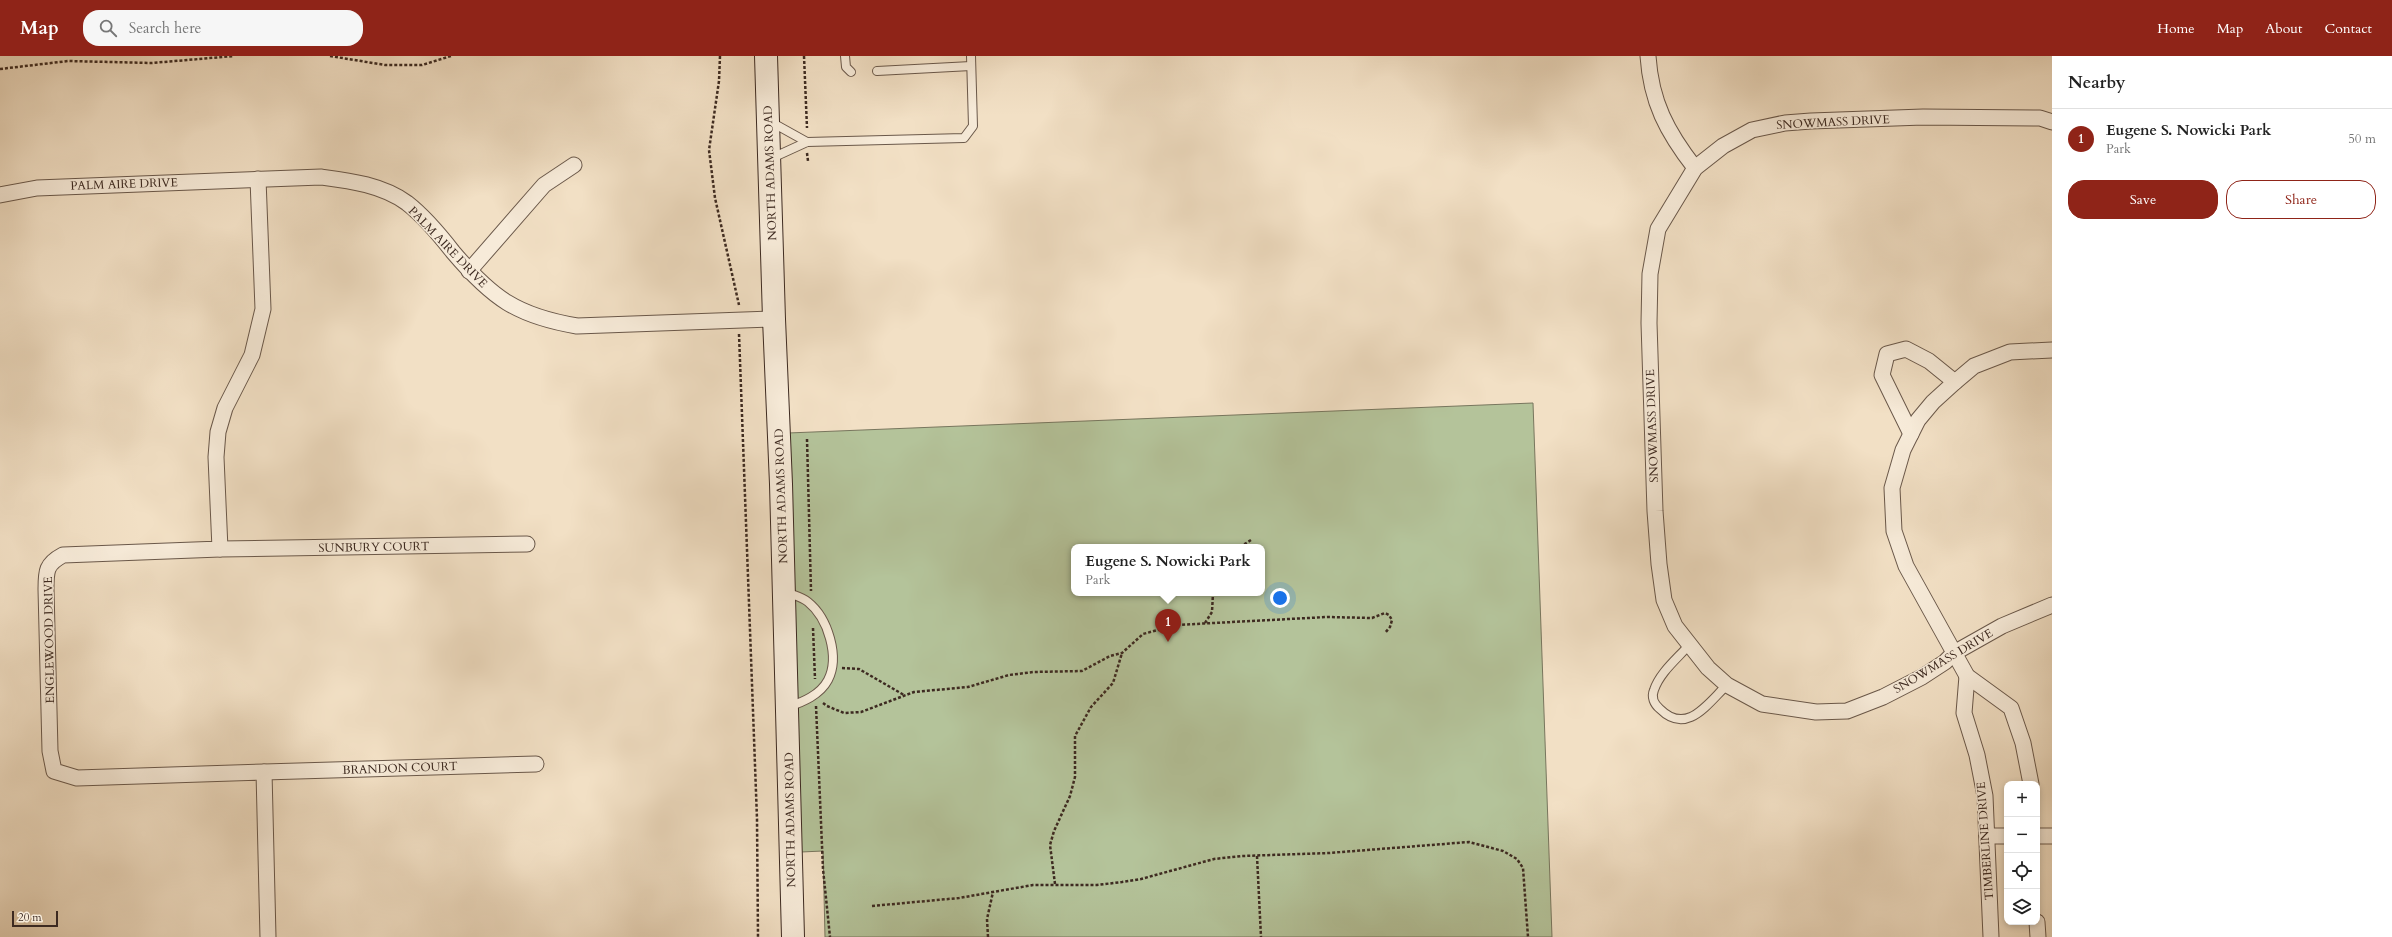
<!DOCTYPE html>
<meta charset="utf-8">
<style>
:root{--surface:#fff;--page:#f6f6f6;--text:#222;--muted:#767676;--line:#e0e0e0;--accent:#8f2418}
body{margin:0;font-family:Cardo,serif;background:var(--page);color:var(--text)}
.controls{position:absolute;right:12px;bottom:12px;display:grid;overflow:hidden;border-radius:8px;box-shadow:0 2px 6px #0003}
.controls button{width:36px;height:36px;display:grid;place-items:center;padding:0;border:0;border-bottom:1px solid var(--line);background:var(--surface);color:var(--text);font:20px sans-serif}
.scale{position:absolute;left:12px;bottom:10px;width:46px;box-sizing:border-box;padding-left:4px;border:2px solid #3d2a21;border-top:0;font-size:11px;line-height:14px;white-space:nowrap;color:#3d2a21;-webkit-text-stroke:3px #f7ebd9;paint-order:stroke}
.you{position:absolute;left:1280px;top:542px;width:14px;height:14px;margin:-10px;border:3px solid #fff;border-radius:50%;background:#1a73e8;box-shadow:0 0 0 6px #1a73e833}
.badge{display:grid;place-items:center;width:26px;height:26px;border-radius:50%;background:var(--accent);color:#fff;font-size:13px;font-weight:700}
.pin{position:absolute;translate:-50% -33px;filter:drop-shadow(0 1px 2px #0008)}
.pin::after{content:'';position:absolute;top:21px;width:14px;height:12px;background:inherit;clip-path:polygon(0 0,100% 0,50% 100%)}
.popup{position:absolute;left:1071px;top:488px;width:194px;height:52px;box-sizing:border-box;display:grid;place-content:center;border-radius:8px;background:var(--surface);filter:drop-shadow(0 1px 3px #0005);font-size:13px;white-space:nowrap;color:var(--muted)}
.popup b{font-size:15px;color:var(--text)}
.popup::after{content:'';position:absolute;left:50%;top:100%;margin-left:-8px;border:8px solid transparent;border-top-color:var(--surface)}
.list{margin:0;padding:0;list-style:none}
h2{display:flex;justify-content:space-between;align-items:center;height:52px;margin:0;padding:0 16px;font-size:17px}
h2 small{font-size:13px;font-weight:400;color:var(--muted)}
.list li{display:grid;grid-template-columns:26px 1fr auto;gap:12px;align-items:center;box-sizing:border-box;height:60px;padding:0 16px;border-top:1px solid var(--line)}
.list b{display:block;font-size:15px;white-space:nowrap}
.list p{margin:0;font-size:13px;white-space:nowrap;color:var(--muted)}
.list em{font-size:13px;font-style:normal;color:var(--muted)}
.actions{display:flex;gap:8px;padding:12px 16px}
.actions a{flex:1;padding:9px 0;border:1px solid var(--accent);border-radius:16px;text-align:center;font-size:14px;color:var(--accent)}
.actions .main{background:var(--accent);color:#fff}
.icon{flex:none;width:22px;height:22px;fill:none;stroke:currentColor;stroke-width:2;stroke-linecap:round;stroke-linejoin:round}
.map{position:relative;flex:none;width:2052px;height:881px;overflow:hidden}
header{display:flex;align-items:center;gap:24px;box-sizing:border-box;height:56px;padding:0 20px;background:var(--accent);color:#fff}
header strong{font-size:19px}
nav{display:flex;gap:22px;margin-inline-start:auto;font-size:14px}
.search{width:280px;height:36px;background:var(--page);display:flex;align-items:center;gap:10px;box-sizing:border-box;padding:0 14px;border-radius:16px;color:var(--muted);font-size:15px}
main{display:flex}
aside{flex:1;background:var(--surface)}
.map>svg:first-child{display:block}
.green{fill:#b4c39a;stroke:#78765e;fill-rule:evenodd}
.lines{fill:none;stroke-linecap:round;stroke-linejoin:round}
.lane-casing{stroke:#6a584a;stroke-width:10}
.street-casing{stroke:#6a584a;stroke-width:17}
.secondary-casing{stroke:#3d2a21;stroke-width:24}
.path{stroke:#3d2a21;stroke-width:2.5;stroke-dasharray:3 2;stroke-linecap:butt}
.lane{stroke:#f7ebd9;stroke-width:8}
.street{stroke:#f7ebd9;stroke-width:15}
.secondary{stroke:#f7ebd9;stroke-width:22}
.labels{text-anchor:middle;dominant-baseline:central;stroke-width:3;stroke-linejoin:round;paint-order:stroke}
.street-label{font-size:12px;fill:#3d2a21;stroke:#f7ebd9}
</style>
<header>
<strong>Map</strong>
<div class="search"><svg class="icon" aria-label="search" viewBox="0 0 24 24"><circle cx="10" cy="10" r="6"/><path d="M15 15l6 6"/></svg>Search here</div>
<nav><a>Home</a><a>Map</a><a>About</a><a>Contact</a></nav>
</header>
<main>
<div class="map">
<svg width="2052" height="881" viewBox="0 0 2052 881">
<rect width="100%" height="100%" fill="#f2e0c5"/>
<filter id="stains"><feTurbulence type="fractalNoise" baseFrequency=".005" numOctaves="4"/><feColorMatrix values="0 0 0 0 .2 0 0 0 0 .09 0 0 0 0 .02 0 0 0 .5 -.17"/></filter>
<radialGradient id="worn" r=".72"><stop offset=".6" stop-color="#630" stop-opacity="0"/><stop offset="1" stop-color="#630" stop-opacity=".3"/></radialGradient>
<path class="green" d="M1533 347 1552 881H825L823 795 801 796 788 377ZM1074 491H1262V537H1074Z"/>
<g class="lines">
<defs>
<g id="lane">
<polyline points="845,0 846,11 851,16"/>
<polyline points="877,15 971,10"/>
<polyline points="771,66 807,86"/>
<polyline points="772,102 807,86 964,82 973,70 971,0"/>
<path d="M786 536C793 539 802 541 808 546 828 562 840 601 828 624 820 639 803 646 788 651"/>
<path d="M1690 588C1678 602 1660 616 1654 634 1651 641 1654 648 1660 653 1687 680 1708 647 1727 629"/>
</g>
<g id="street">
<path d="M1648 0C1651 46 1667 76 1695 112"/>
<polyline points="2052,66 2040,62 1923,61 1811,65 1785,67 1752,74 1723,90 1695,112 1658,173 1650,218 1649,267 1655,455 1659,508 1664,544 1675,570 1708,612 1727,629 1762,648 1816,656 1847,655 1883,641 1922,621 1945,606 1954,597 2002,570 2052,549"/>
<path d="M258 123 263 253 252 299 225 352 218 376 216 401 220 493 63 499C46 508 46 515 46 533L50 695 54 715 77 722 264 716 268 881"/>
<path d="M0 139 37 132 321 121C351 125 382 129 407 147 425 161 439 178 453 196 492 242 517 260 577 270L774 263"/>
<polyline points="469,215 544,129 574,109"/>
<polyline points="1911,378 1882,319 1887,298 1906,293 1929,305 1955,326"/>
<polyline points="220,493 527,488"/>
<polyline points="1967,620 1964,657 1977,699 1985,740 1991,881"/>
<polyline points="264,716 536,708"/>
<polyline points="2031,728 2023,687 2011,652 1967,620 1906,510 1894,475 1892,432 1903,394 1918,364 1933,346 1955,326 1974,310 2010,296 2052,294"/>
<polyline points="1987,780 2007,780"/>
<polyline points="2037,780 2052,780"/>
<polyline points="2037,866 2038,881"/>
</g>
<polyline id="secondary" points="766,0 774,263 781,428 793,881"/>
</defs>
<use href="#lane" class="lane-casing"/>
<use href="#street" class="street-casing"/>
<use href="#secondary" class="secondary-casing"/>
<g class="path">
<polyline points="330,0 385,9 422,9 451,0"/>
<polyline points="720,0 719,25 709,94 715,142 739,249"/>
<polyline points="804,0 807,72"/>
<polyline points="0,13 68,5 152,7 234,0"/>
<polyline points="807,97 808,105"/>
<polyline points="739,278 757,763 758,881"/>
<polyline points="807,383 811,535"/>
<polyline points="1240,491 1251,484"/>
<polyline points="1205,567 1212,556 1213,537"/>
<polyline points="813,572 815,623"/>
<polyline points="842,612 859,613 904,639"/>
<polyline points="823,647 827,650 844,657 861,656 914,636 968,631 1009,619 1033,616 1082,615 1110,600 1122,597 1143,578 1176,569 1327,561 1372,562 1385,557 1389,559 1392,564 1390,571 1385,577"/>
<polyline points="816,650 823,813 830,881"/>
<polyline points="1257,800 1261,881"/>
<polyline points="1055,828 1050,789 1054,775 1070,740 1075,721 1075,680 1091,651 1113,627 1122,597"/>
<polyline points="872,850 959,842 1033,829 1097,829 1122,826 1141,823 1214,803 1242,800 1329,797 1469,786 1503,795 1517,803 1523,812 1528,881"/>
<polyline points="988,881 987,863 993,836"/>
</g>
<use href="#lane" class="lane"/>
<use href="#street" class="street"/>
<use href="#secondary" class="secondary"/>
</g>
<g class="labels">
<g class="street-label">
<text transform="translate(1833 66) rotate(-3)">SNOWMASS DRIVE</text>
<text transform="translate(770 117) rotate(-92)">NORTH ADAMS ROAD</text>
<text transform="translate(124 128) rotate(-2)">PALM AIRE DRIVE</text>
<text transform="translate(448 191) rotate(46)">PALM AIRE DRIVE</text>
<text transform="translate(1652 370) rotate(-92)">SNOWMASS DRIVE</text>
<text transform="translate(781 440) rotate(-92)">NORTH ADAMS ROAD</text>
<text transform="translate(374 491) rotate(-1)">SUNBURY COURT</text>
<text transform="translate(49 584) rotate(-91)">ENGLEWOOD DRIVE</text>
<text transform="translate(1943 605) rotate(-31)">SNOWMASS DRIVE</text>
<text transform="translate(400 712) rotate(-2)">BRANDON COURT</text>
<text transform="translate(790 764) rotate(-91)">NORTH ADAMS ROAD</text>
<text transform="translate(1985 785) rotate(-94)">TIMBERLINE DRIVE</text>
</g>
</g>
<rect width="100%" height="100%" filter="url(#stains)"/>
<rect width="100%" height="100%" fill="url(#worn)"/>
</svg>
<div class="controls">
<button>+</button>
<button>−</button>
<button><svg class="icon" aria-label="locate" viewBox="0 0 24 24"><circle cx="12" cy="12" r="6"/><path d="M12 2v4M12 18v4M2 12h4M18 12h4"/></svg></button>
<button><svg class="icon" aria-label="layers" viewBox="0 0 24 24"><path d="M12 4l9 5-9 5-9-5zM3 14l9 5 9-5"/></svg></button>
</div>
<div class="scale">20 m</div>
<div class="you"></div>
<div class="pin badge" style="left:1168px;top:586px">1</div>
<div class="popup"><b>Eugene S. Nowicki Park</b>Park</div>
</div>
<aside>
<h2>Nearby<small></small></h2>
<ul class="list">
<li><span class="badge">1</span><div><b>Eugene S. Nowicki Park</b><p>Park</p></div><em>50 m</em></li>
</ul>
<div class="actions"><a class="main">Save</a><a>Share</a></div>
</aside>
</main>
